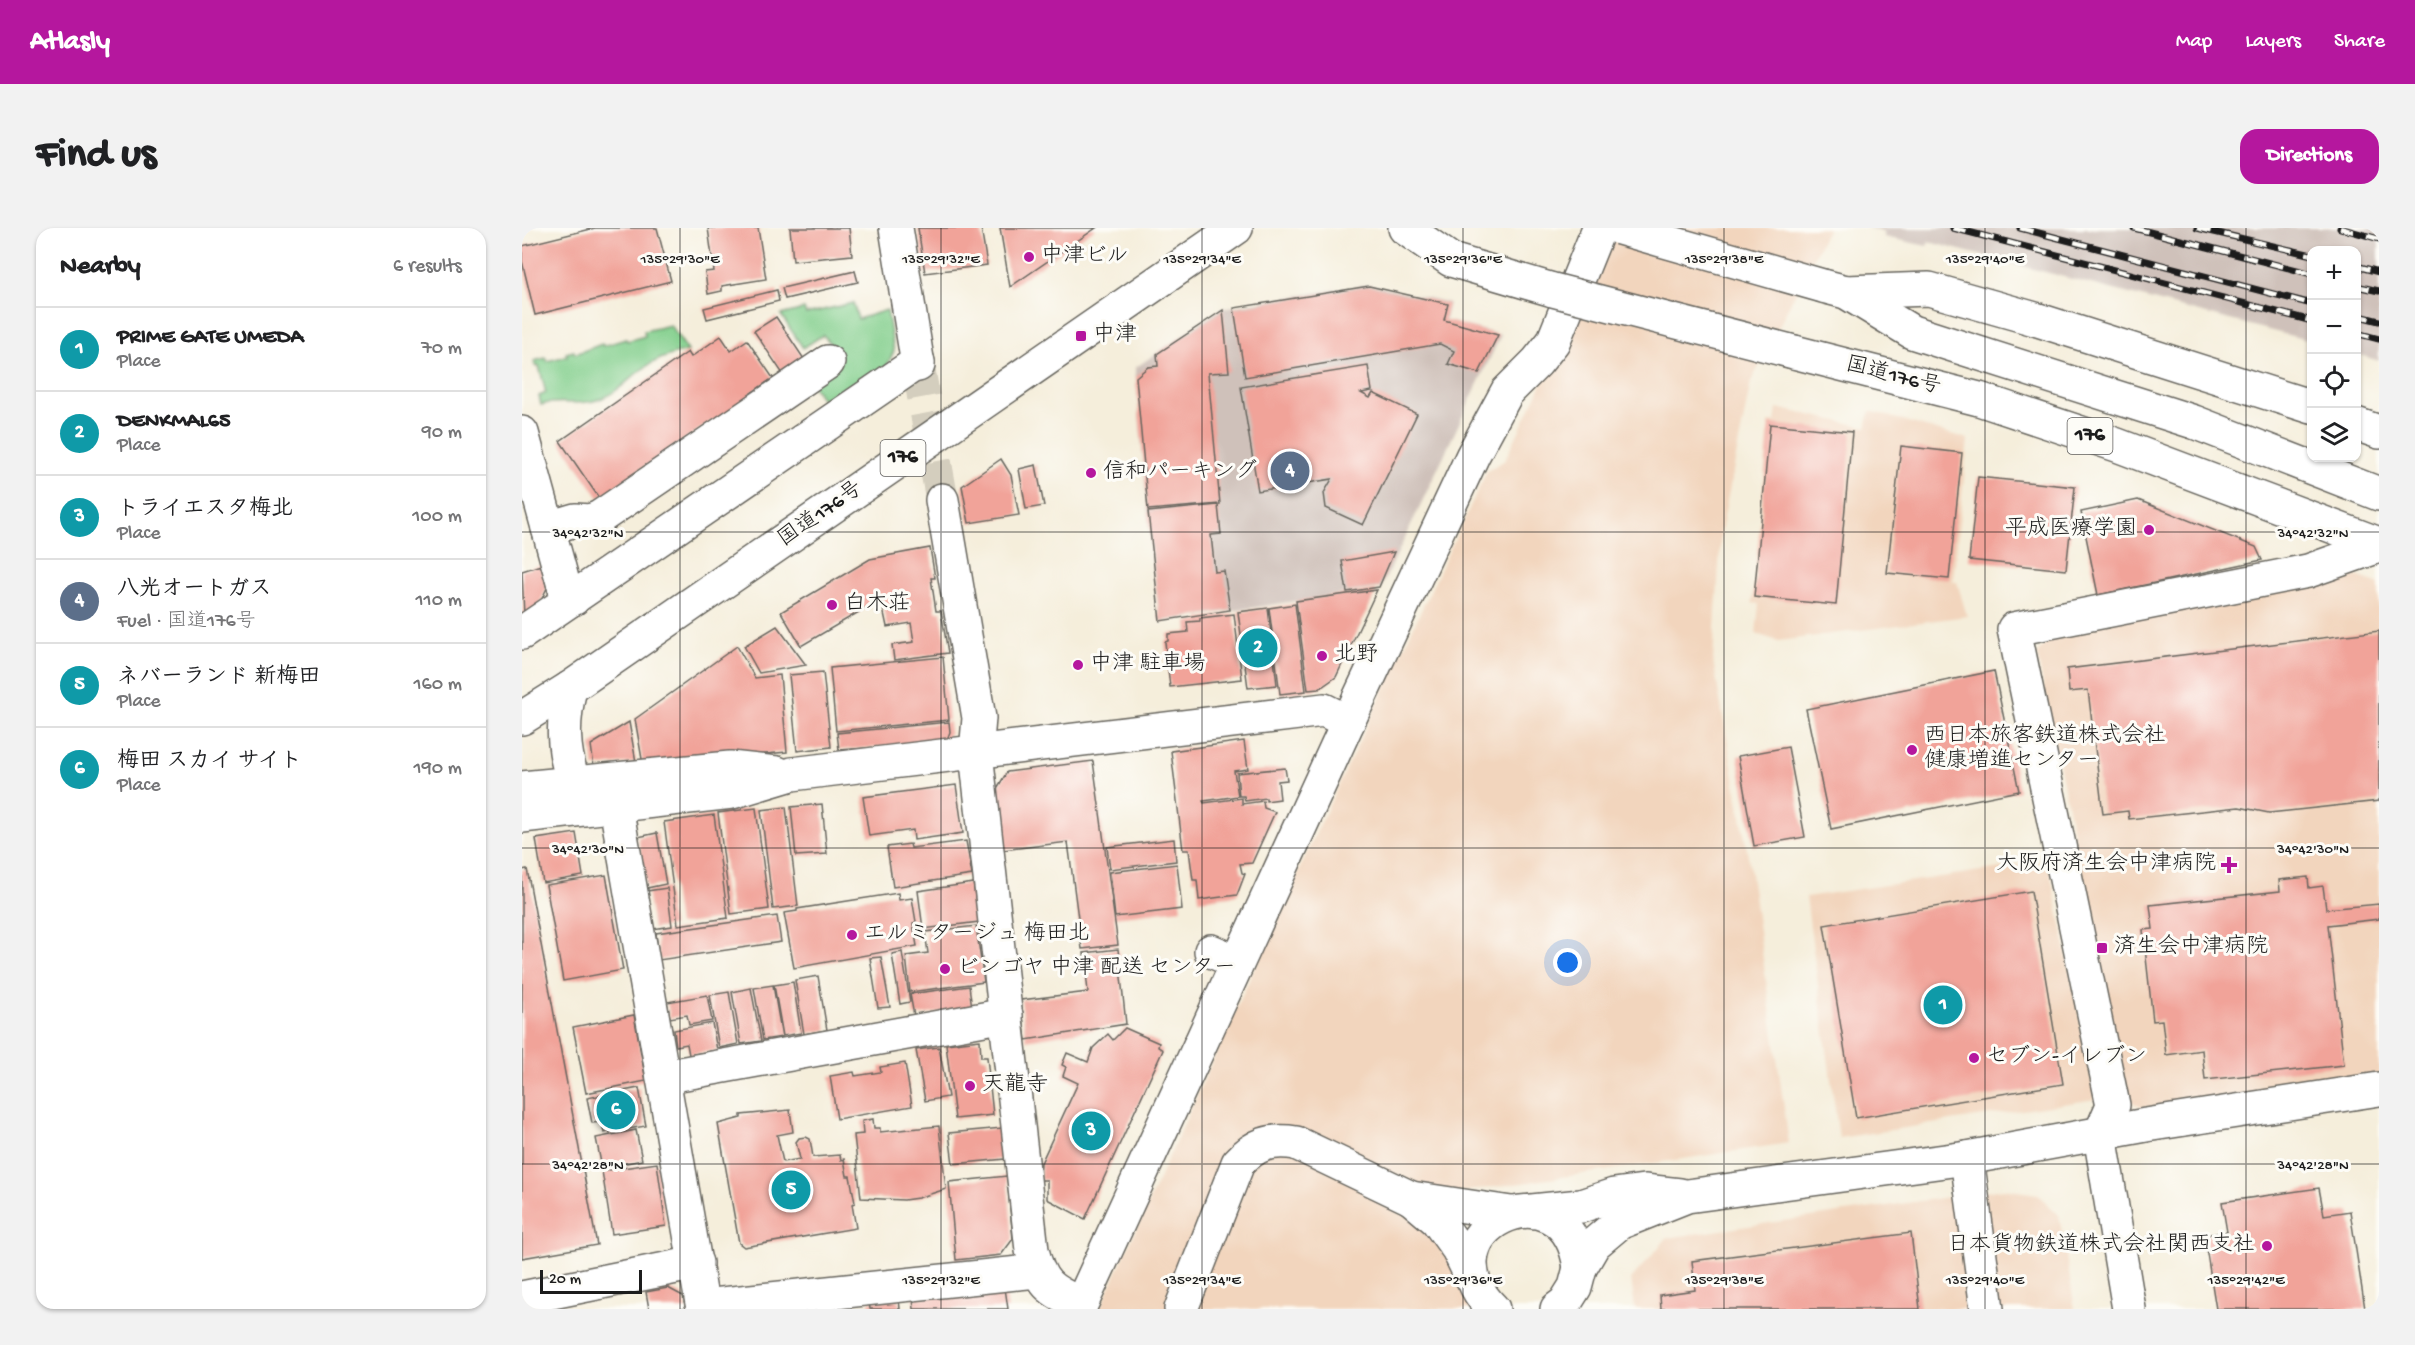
<!DOCTYPE html>
<meta charset="utf-8">
<style>
:root{--surface:#fff;--page:#f2f2f2;--text:#202124;--muted:#757577;--line:#e0e0e0;--accent:#b5179e}
body{margin:0;font-family:"Gochi Hand","Klee One",sans-serif;background:var(--page);color:var(--text)}
.controls{position:absolute;right:18px;top:18px;display:grid;overflow:hidden;border-radius:12px;box-shadow:0 2px 4px #0004}
.controls button{width:54px;height:54px;display:grid;place-items:center;padding:0;border:0;border-bottom:2px solid var(--line);background:var(--surface);color:var(--text);font:30px sans-serif}
.scale{position:absolute;left:18px;bottom:15px;width:102px;box-sizing:border-box;padding-left:6px;border:3px solid #1c1c1c;border-top:0;font-size:16px;line-height:21px;white-space:nowrap;color:#1c1c1c;-webkit-text-stroke:4px #fdfcf7;paint-order:stroke}
.you{position:absolute;left:1046px;top:735px;width:21px;height:21px;margin:-15px;border:4px solid #fff;border-radius:50%;background:#1a73e8;box-shadow:0 0 0 9px #1a73e833}
.badge{display:grid;place-items:center;width:39px;height:39px;border-radius:50%;background:var(--accent);color:#fff;font-size:20px;font-weight:700}
.pin{position:absolute;translate:-50% -50%;border:3px solid #fff;box-shadow:0 2px 6px #0006}
.list{margin:0;padding:0;list-style:none}
h2{display:flex;justify-content:space-between;align-items:center;height:78px;margin:0;padding:0 24px;font-size:26px}
h2 small{font-size:20px;font-weight:400;color:var(--muted)}
.list li{display:grid;grid-template-columns:39px 1fr auto;gap:18px;align-items:center;box-sizing:border-box;height:84px;padding:0 24px;border-top:2px solid var(--line)}
.list b{display:block;font-size:22px;white-space:nowrap}
.list p{margin:0;font-size:20px;white-space:nowrap;color:var(--muted)}
.list em{font-size:20px;font-style:normal;color:var(--muted)}
.icon{flex:none;width:33px;height:33px;fill:none;stroke:currentColor;stroke-width:2;stroke-linecap:round;stroke-linejoin:round}
.map{position:relative;flex:none;width:1857px;height:1081px;overflow:hidden;border-radius:18px}
header{display:flex;align-items:center;gap:36px;box-sizing:border-box;height:84px;padding:0 30px;background:var(--accent);color:#fff}
header strong{font-size:28px}
nav{display:flex;gap:33px;margin-inline-start:auto;font-size:21px}
.intro{display:flex;align-items:center;justify-content:space-between;box-sizing:border-box;height:144px;padding:0 36px}
h1{margin:0;font-size:42px}
.button{padding:15px 27px;border-radius:18px;background:var(--accent);color:#fff;font-size:21px;font-weight:700}
main{display:flex;gap:36px;padding:0 36px}
aside{flex:1;background:var(--surface);border-radius:18px;box-shadow:0 2px 4px #0004}
.map>svg:first-child{display:block}
.built{fill:#f2d5bd}
.industrial{fill:#cfc1ba}
.green{fill:#83cf8d;stroke:#507654;stroke-width:1.5}
.building{fill:#f1a399}
.lines{fill:none;stroke-linecap:round;stroke-linejoin:round}
.minor-tunnel{stroke:#d4cebe;stroke-width:33;stroke-dasharray:33 16;stroke-linecap:butt}
.minor-casing{stroke:#68665f;stroke-width:36}
.highway-casing{stroke:#68665f;stroke-width:36}
.minor{stroke:#fff;stroke-width:33}
.highway{stroke:#fff;stroke-width:33}
.rail-casing{stroke:#1c1c1c;stroke-width:7}
.rail{stroke:#fdfcf7;stroke-width:4.5;stroke-dasharray:14;stroke-linecap:butt}
.highway-bridge-casing{stroke:#68665f;stroke-width:36;stroke-linecap:butt}
.highway-bridge{stroke:#fff;stroke-width:33}
.ticks{fill:none;stroke:#1c1c1c;stroke-width:1.5;stroke-opacity:0.45}
.poi-dot{fill:#b5179e;stroke:#fdfcf7;stroke-width:2}
.labels{text-anchor:middle;dominant-baseline:central;stroke-width:6;stroke-linejoin:round;paint-order:stroke}
.shield{fill:#fdfcf7;stroke:#605f5e;stroke-width:1.5}
.shield-label{font-size:21px;font-weight:bold;fill:#1c1c1c}
.poi-label{font-size:22px;fill:#1c1c1c;stroke:#fdfcf7;text-anchor:start}
.street-label{font-size:22px;fill:#1c1c1c;stroke:#fdfcf7}
.ticks-label{font-size:15px;text-anchor:middle;fill:#1c1c1c;stroke:#fdfcf7;stroke-width:6;stroke-linejoin:round;paint-order:stroke}
</style>
<header>
<strong>Atlasly</strong>
<nav><a>Map</a><a>Layers</a><a>Share</a></nav>
</header>
<div class="intro"><h1>Find us</h1><a class="button">Directions</a></div>
<main>
<aside>
<h2>Nearby<small>6 results</small></h2>
<ul class="list">
<li><span class="badge" style="background:#0f9aa8">1</span><div><b>PRIME GATE UMEDA</b><p>Place</p></div><em>70 m</em></li>
<li><span class="badge" style="background:#0f9aa8">2</span><div><b>DENKMAL65</b><p>Place</p></div><em>90 m</em></li>
<li><span class="badge" style="background:#0f9aa8">3</span><div><b>トライエスタ梅北</b><p>Place</p></div><em>100 m</em></li>
<li><span class="badge" style="background:#5c6f8a">4</span><div><b>八光オートガス</b><p>Fuel · 国道176号</p></div><em>110 m</em></li>
<li><span class="badge" style="background:#0f9aa8">5</span><div><b>ネバーランド 新梅田</b><p>Place</p></div><em>160 m</em></li>
<li><span class="badge" style="background:#0f9aa8">6</span><div><b>梅田 スカイ サイト</b><p>Place</p></div><em>190 m</em></li>
</ul>
</aside>
<div class="map">
<svg width="1857" height="1081" viewBox="0 0 1857 1081">
<rect width="100%" height="100%" fill="#fdfcf7"/>
<filter id="ink" filterUnits="userSpaceOnUse"><feTurbulence type="fractalNoise" baseFrequency=".0167" numOctaves="2"/><feDisplacementMap in="SourceGraphic" scale="12" xChannelSelector="R" yChannelSelector="G"/><feConvolveMatrix kernelMatrix="1 2 1 2 8 2 1 2 1" color-interpolation-filters="sRGB"/></filter>
<filter id="wash" filterUnits="userSpaceOnUse"><feTurbulence type="fractalNoise" baseFrequency=".008" numOctaves="4" result="noise"/><feDisplacementMap in="SourceGraphic" scale="24" xChannelSelector="R" yChannelSelector="G"/><feGaussianBlur stdDeviation="1.35" result="paint"/><feColorMatrix in="noise" values="0 0 0 0 0 0 0 0 0 0 0 0 0 0 0 0 0 1.4 0 .05"/><feComposite in="paint" operator="in"/></filter>
<g filter="url(#wash)">
<rect width="100%" height="100%" fill="#f5eedb"/>
<g class="built">
<polygon points="1088,0 1306,0 1229,154 1199,303 1191,433 1228,639 1267,915 926,966 951,1081 578,1081 793,607 965,243 983,232 1044,106"/>
<polygon points="1255,180 1344,199 1348,183 1446,211 1431,353 1435,354 1445,388 1256,413 1234,406 1237,376 1230,375 1247,194 1253,194"/>
<polygon points="1835,348 1857,356 1857,849 1626,883 1605,871 1515,426 1534,403"/>
<polygon points="1526,633 1574,871 1317,910 1284,669"/>
<polygon points="1482,961 1515,966 1537,987 1553,1081 1113,1081 1109,1051 1145,1010"/>
</g>
<g class="industrial">
<polygon points="1345,0 1857,0 1857,133 1835,126 1834,22 1790,22 1789,113 1407,14 1405,18 1362,9 1362,4"/>
<polygon points="847,56 927,75 923,92 979,107 859,360 638,394 630,335 613,140 700,80"/>
</g>
<g class="green">
<polygon points="331,75 336,91 365,82 372,123 364,140 306,180 290,157 302,120 308,115 301,107 281,120 259,87 282,81 284,86"/>
<path d="M148 97 166 123C149 126 134 131 119 142 106 152 95 165 78 171 57 179 36 171 19 177L17 168 24 165 17 138H13L12 133 24 130 25 133 45 128 44 125 52 123 53 126 80 116 81 118 104 111 105 113 123 108 122 103Z"/>
</g>
<g id="blocks">
<g class="building">
<polygon points="73,0 135,0 149,53 13,87 0,33 0,18"/>
<polygon points="186,0 236,0 244,51 200,58 200,63 186,66 183,44 192,43"/>
<polygon points="268,0 327,0 330,27 271,33"/>
<polygon points="396,0 459,0 465,37 403,45"/>
<polygon points="478,0 574,0 488,59"/>
<polygon points="333,43 336,54 263,71 260,60"/>
<polygon points="847,58 926,76 922,92 976,107 957,145 926,136 932,123 918,116 723,149 712,80"/>
<polygon points="255,62 257,73 185,91 182,80"/>
<polygon points="701,82 707,144 686,145 698,276 626,282 614,149 626,139 636,138 635,126"/>
<polygon points="254,89 286,137 265,152 232,103"/>
<polygon points="199,108 209,123 225,112 251,150 229,165 231,170 192,196 190,193 77,270 38,213 166,124 169,129"/>
<polygon points="846,138 850,163 839,165 848,170 851,165 895,186 841,297 804,280 802,265 810,251 736,263 719,159"/>
<polygon points="1248,196 1330,204 1314,377 1232,369"/>
<polygon points="1379,218 1440,225 1427,351 1365,345"/>
<polygon points="479,231 489,247 497,287 447,295 440,258"/>
<polygon points="514,237 522,278 504,281 497,241"/>
<polygon points="1456,249 1553,259 1544,342 1447,332"/>
<polygon points="1616,272 1734,319 1740,332 1576,367 1559,284"/>
<polygon points="696,277 699,306 689,307 693,344 702,343 708,382 638,393 626,284"/>
<polygon points="408,320 413,350 409,350 414,383 419,383 426,425 372,432 370,417 392,414 389,395 365,399 359,371 279,418 259,384 348,331"/>
<polygon points="872,324 857,359 825,364 820,333"/>
<polygon points="19,337 25,360 16,379 2,388 0,343"/>
<polygon points="855,362 814,449 797,461 786,462 774,373"/>
<polygon points="773,376 784,463 758,466 747,380"/>
<polygon points="746,380 755,457 726,460 716,384"/>
<polygon points="712,386 720,451 648,459 643,414 646,413 646,406 666,404 665,394 678,393 678,390"/>
<polygon points="255,398 284,437 237,445 222,418"/>
<polygon points="1857,403 1857,573 1747,585 1717,579 1607,591 1606,583 1581,586 1566,462 1547,464 1545,441"/>
<polygon points="215,418 233,450 258,447 265,524 121,537 113,491"/>
<polygon points="421,429 427,492 314,503 308,440"/>
<polygon points="1472,443 1497,563 1309,601 1284,481"/>
<polygon points="301,444 309,519 275,523 267,447"/>
<polygon points="107,494 114,534 72,539 69,517"/>
<polygon points="427,494 428,504 424,514 317,522 315,505"/>
<polygon points="722,513 726,541 712,543 716,568 681,573 682,575 720,570 720,576 741,573 742,580 753,584 730,635 718,636 720,645 723,646 715,667 677,672 675,652 671,652 667,622 661,622 649,523"/>
<polygon points="1266,519 1283,609 1232,618 1216,528"/>
<polygon points="571,533 596,717 560,721 546,614 481,622 474,562 485,544"/>
<polygon points="763,540 765,552 756,553 758,571 744,573 744,570 723,573 722,568 717,568 715,545"/>
<polygon points="434,557 441,605 392,612 391,602 347,608 341,569"/>
<polygon points="300,576 305,626 274,628 269,579"/>
<polygon points="264,579 276,678 251,681 239,582"/>
<polygon points="234,580 247,681 209,686 196,585"/>
<polygon points="192,587 206,690 156,697 142,594"/>
<polygon points="54,605 61,648 21,655 14,611"/>
<polygon points="135,605 144,656 125,660 116,609"/>
<polygon points="652,611 654,633 588,641 585,619"/>
<polygon points="444,613 450,647 371,659 365,619 388,616 389,620"/>
<polygon points="655,636 660,681 593,689 588,644"/>
<polygon points="5,641 75,1017 0,1030 0,642"/>
<polygon points="84,647 101,742 41,753 24,657"/>
<polygon points="1786,649 1787,660 1801,658 1804,681 1857,676 1857,691 1806,697 1822,837 1683,852 1680,822 1644,827 1640,792 1631,793 1621,702 1631,701 1628,677 1758,663 1757,652"/>
<polygon points="451,655 457,694 401,701 396,663"/>
<polygon points="145,660 150,698 131,701 125,663"/>
<polygon points="1509,663 1541,856 1334,890 1302,697"/>
<polygon points="376,665 377,672 390,670 394,694 391,695 395,718 272,740 262,685 275,683 275,681"/>
<polygon points="255,688 259,714 137,732 134,705"/>
<polygon points="454,698 462,754 388,764 384,728 406,725 403,704"/>
<polygon points="596,721 604,796 504,812 499,772 566,764 562,725"/>
<polygon points="380,724 388,774 378,776 370,726"/>
<polygon points="359,729 368,779 356,780 348,730"/>
<polygon points="296,748 305,802 282,806 273,752"/>
<polygon points="271,754 279,805 261,808 252,757"/>
<polygon points="251,757 260,809 241,812 232,760"/>
<polygon points="447,758 450,780 392,788 388,766"/>
<polygon points="229,760 239,813 219,816 210,764"/>
<polygon points="207,764 216,816 197,820 188,767"/>
<polygon points="185,767 190,793 167,797 165,787 148,790 145,774"/>
<polygon points="112,787 124,853 64,865 51,799"/>
<polygon points="190,795 195,822 167,827 165,816 154,818 152,802"/>
<polygon points="603,800 637,815 636,819 641,822 563,991 525,971 525,952 518,952 519,935 556,855 541,848 544,839 540,837 545,825 566,834 571,820 586,806 591,812"/>
<polygon points="458,812 459,829 465,829 471,887 433,891 424,816"/>
<polygon points="417,819 426,869 403,873 394,822"/>
<polygon points="383,835 390,878 315,891 308,848 332,844 333,848 359,844 358,839"/>
<polygon points="117,860 124,898 82,905 80,894 70,895 65,870"/>
<polygon points="268,882 271,904 255,907 261,934 278,931 274,914 277,910 284,909 288,911 291,929 318,927 319,932 322,931 325,948 328,948 333,975 330,976 334,1000 222,1019 217,1015 196,896 219,890 219,887"/>
<polygon points="351,891 352,900 358,900 358,904 417,898 424,961 396,970 382,972 339,970 332,907 341,906 340,893"/>
<polygon points="480,900 483,931 431,936 427,905"/>
<polygon points="114,902 120,932 80,940 74,910"/>
<polygon points="135,935 144,998 90,1006 80,943"/>
<polygon points="485,948 491,1011 479,1027 434,1032 427,954"/>
<polygon points="1797,960 1802,987 1828,983 1843,1081 1694,1081 1682,1007 1705,1004 1700,974"/>
<polygon points="1389,1005 1398,1081 1139,1081 1138,1067 1173,1062 1170,1033"/>
<polygon points="146,1060 161,1068 164,1081 127,1081 124,1064"/>
<polygon points="483,1060 486,1081 392,1081 391,1070"/>
<polygon points="377,1071 378,1081 348,1081 347,1073"/>
</g>
</g>
</g>
<g filter="url(#ink)">
<use href="#blocks" fill-opacity="0" stroke="#68665f" stroke-width="1.5"/>
<g class="lines">
<polyline class="minor-tunnel" points="396,137 420,272"/>
<defs>
<g id="minor">
<polyline points="374,0 396,137"/>
<polyline points="0,205 42,358 51,371"/>
<path d="M420 272 457 490 454 525 510 1022C518 1056 527 1062 559 1076"/>
<polyline points="26,300 53,292 68,293 78,289 306,134"/>
<polyline points="0,405 396,134"/>
<path d="M48 460C40 495 40 521 52 555"/>
<polyline points="0,560 208,540 255,545"/>
<polyline points="94,578 181,1081"/>
<polyline points="0,588 210,564 270,546 802,482 826,494"/>
<polyline points="689,723 715,734"/>
<polyline points="141,849 484,787"/>
<polyline points="1445,930 1465,1081"/>
<polyline points="889,970 915,992 936,1021 950,1050"/>
<polyline points="1010,983 1059,978 1092,967 1122,963 1158,967"/>
<polyline points="0,1070 174,1035"/>
<polyline points="181,1078 515,1043"/>
<polyline points="557,1081 826,494 951,227 985,164 1015,134 1031,114 1077,0"/>
<path d="M659 1081 716 935C733 916 749 911 774 915L889 970 989 985"/>
<path d="M971 1081C894 1004 1043 928 1058 1040"/>
<polyline points="1035,1081 1043,1075 1053,1059 1058,1040 1072,1016 1097,995 1165,968 1445,930 1624,897 1857,861"/>
<polyline points="1607,1081 1578,907 1591,877 1492,401 1786,343 1857,318"/>
</g>
<g id="highway">
<polyline points="883,0 929,32 1031,62"/>
<polyline points="1301,58 1324,64 1390,104 1672,194 1857,266"/>
<polyline points="1324,64 1407,61 1513,91 1790,179"/>
<polyline points="1272,124 1457,171 1595,217 1857,316"/>
<polyline points="1834,196 1857,204"/>
<polyline points="0,490 48,460 714,0"/>
</g>
</defs>
<use href="#minor" class="minor-casing"/>
<use href="#highway" class="highway-casing"/>
<use href="#minor" class="minor"/>
<use href="#highway" class="highway"/>
<defs>
<g id="rail">
<polyline points="1431,0 1790,93"/>
<polyline points="1498,0 1790,76"/>
<polyline points="1612,0 1790,46"/>
<polyline points="1675,0 1790,27"/>
<polyline points="1818,0 1857,11"/>
<polyline points="1834,38 1857,44"/>
<polyline points="1834,58 1857,63"/>
<polyline points="1834,87 1857,93"/>
<polyline points="1834,105 1857,111"/>
</g>
</defs>
<use href="#rail" class="rail-casing"/>
<use href="#rail" class="rail"/>
<defs>
<g id="highway-bridge">
<polyline points="1097,0 1301,58"/>
<polyline points="1031,62 1272,124"/>
</g>
</defs>
<use href="#highway-bridge" class="highway-bridge-casing"/>
<use href="#highway-bridge" class="highway-bridge"/>
</g>
</g>
<path class="ticks" d="M158 0V1081M419 0V1081M680 0V1081M941 0V1081M1202 0V1081M1463 0V1081M1724 0V1081M0 304H1857M0 620H1857M0 936H1857"/>
<g class="poi-dot">
<circle cx="507" cy="29" r="6"/>
<rect x="553" y="102" width="12" height="12" rx="3"/>
<circle cx="569" cy="245" r="6"/>
<circle cx="1627" cy="302" r="6"/>
<circle cx="310" cy="377" r="6"/>
<circle cx="800" cy="428" r="6"/>
<circle cx="556" cy="437" r="6"/>
<circle cx="1390" cy="522" r="6"/>
<path d="M1704 628h6v6h6v6h-6v6h-6v-6h-6v-6h6z"/>
<circle cx="330" cy="707" r="6"/>
<rect x="1574" y="714" width="12" height="12" rx="3"/>
<circle cx="423" cy="741" r="6"/>
<circle cx="1452" cy="830" r="6"/>
<circle cx="448" cy="858" r="6"/>
<circle cx="1745" cy="1018" r="6"/>
</g>
<g class="labels">
<g class="shield">
<rect x="1545.5" y="190" width="45" height="36" rx="4.5"/>
<rect x="358.5" y="212" width="45" height="36" rx="4.5"/>
</g>
<g class="shield-label">
<text x="1568" y="208">176</text>
<text x="381" y="230">176</text>
</g>
<g class="poi-label">
<text x="519" y="29">中津ビル</text>
<text x="571" y="108">中津</text>
<text x="581" y="245">信和パーキング</text>
<text x="1615" y="302" text-anchor="end">平成医療学園</text>
<text x="322" y="377">白木荘</text>
<text x="812" y="428">北野</text>
<text x="568" y="437">中津 駐車場</text>
<text x="1402" y="509">西日本旅客鉄道株式会社<tspan x="1402" dy="25">健康増進センター</tspan></text>
<text x="1694" y="637" text-anchor="end">大阪府済生会中津病院</text>
<text x="342" y="707">エルミタージュ 梅田北</text>
<text x="1592" y="720">済生会中津病院</text>
<text x="435" y="741">ビンゴヤ 中津 配送 センター</text>
<text x="1464" y="830">セブン-イレブン</text>
<text x="460" y="858">天龍寺</text>
<text x="1733" y="1018" text-anchor="end">日本貨物鉄道株式会社関西支社</text>
</g>
<g class="street-label">
<text transform="translate(1371 149) rotate(14)">国道176号</text>
<text transform="translate(299 287) rotate(-35)">国道176号</text>
</g>
</g>
<g class="ticks-label">
<text x="158" y="35">135°29'30"E</text>
<text x="419" y="35">135°29'32"E</text>
<text x="680" y="35">135°29'34"E</text>
<text x="941" y="35">135°29'36"E</text>
<text x="1202" y="35">135°29'38"E</text>
<text x="1463" y="35">135°29'40"E</text>
<text x="66" y="309">34°42'32"N</text>
<text x="1791" y="309">34°42'32"N</text>
<text x="66" y="625">34°42'30"N</text>
<text x="1791" y="625">34°42'30"N</text>
<text x="66" y="941">34°42'28"N</text>
<text x="1791" y="941">34°42'28"N</text>
<text x="419" y="1056">135°29'32"E</text>
<text x="680" y="1056">135°29'34"E</text>
<text x="941" y="1056">135°29'36"E</text>
<text x="1202" y="1056">135°29'38"E</text>
<text x="1463" y="1056">135°29'40"E</text>
<text x="1724" y="1056">135°29'42"E</text>
</g>
</svg>
<div class="controls">
<button>+</button>
<button>−</button>
<button><svg class="icon" aria-label="locate" viewBox="0 0 24 24"><circle cx="12" cy="12" r="6"/><path d="M12 2v4M12 18v4M2 12h4M18 12h4"/></svg></button>
<button><svg class="icon" aria-label="layers" viewBox="0 0 24 24"><path d="M12 4l9 5-9 5-9-5zM3 14l9 5 9-5"/></svg></button>
</div>
<div class="scale">20 m</div>
<div class="you"></div>
<div class="pin badge" style="left:1421px;top:777px;background:#0f9aa8">1</div>
<div class="pin badge" style="left:736px;top:420px;background:#0f9aa8">2</div>
<div class="pin badge" style="left:569px;top:903px;background:#0f9aa8">3</div>
<div class="pin badge" style="left:768px;top:243px;background:#5c6f8a">4</div>
<div class="pin badge" style="left:269px;top:962px;background:#0f9aa8">5</div>
<div class="pin badge" style="left:94px;top:882px;background:#0f9aa8">6</div>
</div>
</main>
